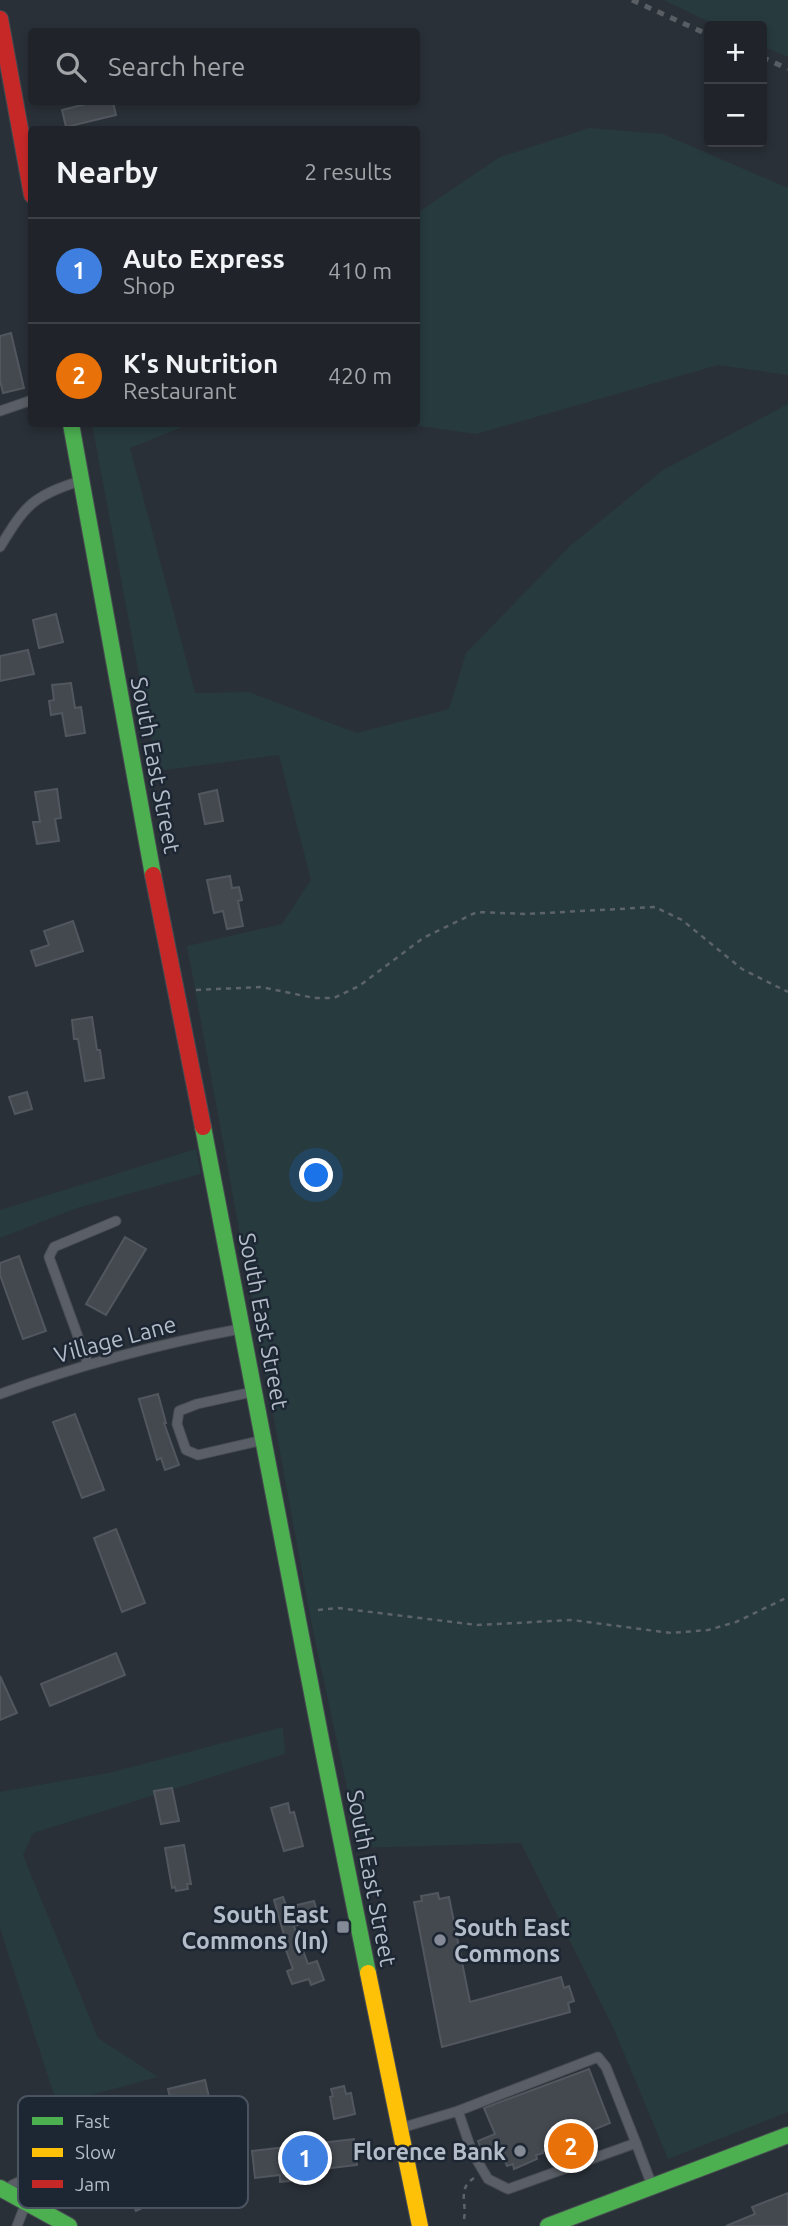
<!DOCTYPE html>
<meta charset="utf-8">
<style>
:root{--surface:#20242a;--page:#282c32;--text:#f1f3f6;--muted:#a2a4a8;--line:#3d4147;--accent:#ea580c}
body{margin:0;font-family:Ubuntu,sans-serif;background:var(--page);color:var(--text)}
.controls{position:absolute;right:21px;top:21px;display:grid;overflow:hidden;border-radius:7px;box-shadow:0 4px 10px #0003}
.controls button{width:63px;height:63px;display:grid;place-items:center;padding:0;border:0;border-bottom:2px solid var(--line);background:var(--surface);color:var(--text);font:35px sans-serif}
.you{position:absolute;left:317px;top:1176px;width:24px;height:24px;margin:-18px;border:5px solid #fff;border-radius:50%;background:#1a73e8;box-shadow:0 0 0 10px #1a73e833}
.badge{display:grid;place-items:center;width:46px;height:46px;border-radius:50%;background:var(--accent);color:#fff;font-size:23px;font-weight:700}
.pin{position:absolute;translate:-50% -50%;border:4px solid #fff;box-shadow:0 2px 7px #0006}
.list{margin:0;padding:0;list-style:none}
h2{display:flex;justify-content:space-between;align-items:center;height:91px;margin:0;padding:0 28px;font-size:30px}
h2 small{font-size:23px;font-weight:400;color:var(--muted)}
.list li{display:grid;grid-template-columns:46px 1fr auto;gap:21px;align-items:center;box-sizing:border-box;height:105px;padding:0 28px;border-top:2px solid var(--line)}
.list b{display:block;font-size:26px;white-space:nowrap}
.list p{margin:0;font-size:23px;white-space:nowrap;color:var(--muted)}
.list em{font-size:23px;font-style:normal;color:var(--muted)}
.icon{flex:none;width:38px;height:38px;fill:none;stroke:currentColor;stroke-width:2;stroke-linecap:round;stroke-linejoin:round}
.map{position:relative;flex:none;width:788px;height:2226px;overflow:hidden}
.search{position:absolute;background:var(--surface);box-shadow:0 4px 10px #0003;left:28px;top:28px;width:392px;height:77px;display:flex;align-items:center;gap:18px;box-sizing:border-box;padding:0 24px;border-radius:7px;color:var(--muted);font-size:26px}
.panel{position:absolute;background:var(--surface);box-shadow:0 4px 10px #0003;left:28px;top:126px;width:392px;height:301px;border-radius:7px}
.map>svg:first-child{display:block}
.green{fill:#273a3e}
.building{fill:#444950;stroke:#52575f;stroke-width:2}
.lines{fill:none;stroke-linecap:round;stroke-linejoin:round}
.lane-casing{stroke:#484c53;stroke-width:11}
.fast-casing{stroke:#484c53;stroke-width:18}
.slow-casing{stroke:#484c53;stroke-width:18}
.jam-casing{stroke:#484c53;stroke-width:18}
.path{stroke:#5d636a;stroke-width:2.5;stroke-dasharray:5 5;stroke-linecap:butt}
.lane{stroke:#5a5e66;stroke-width:9}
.fast{stroke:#4caf50;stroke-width:16}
.slow{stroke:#ffc107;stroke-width:16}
.jam{stroke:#c62828;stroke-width:16}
.rail{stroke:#595d64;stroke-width:5;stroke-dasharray:7 7;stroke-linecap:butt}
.poi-dot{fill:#848b96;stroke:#1d2633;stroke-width:2.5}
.labels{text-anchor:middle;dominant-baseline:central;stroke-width:5;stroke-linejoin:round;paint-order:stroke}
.street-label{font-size:23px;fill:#b4bcc9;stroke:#1d2633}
.poi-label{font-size:23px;font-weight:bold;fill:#b4bcc9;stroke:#1d2633;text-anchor:end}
.key{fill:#1d2633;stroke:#4a5360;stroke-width:2}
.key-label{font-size:19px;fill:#b4bcc9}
</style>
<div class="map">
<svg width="788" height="2226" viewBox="0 0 788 2226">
<rect width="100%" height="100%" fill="#2a3038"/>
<g class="green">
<polygon points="664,0 788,0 788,57 762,46 762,26 717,26"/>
<polygon points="589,128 663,134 788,188 788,375 718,365 476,434 406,424 416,424 417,213 500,157"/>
<polygon points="788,404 788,2112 668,2159 613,2027 521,1843 360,1848 312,1626 187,946 282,924 311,880 279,755 157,771 92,424 190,424 130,448 195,693 249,692 357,733 449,709 466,653 570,546 663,470"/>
<polygon points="196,1149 201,1174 77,1208 0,1238 0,1210"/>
<polygon points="283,1727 285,1754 33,1833 23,1855 98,2038 158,2077 57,2104 0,1928 0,1792 113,1772"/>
</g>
<g class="building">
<polygon points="94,102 113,102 116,115 66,127 62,110"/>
<polygon points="11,333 24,388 3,393 0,380 0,336"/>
<polygon points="56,614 63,642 39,648 33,620"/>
<polygon points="28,650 34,674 0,681 0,656"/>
<polygon points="71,683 75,708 81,707 85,733 66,736 62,713 51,715 49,701 54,700 52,685"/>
<polygon points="57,789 61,818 55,819 59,841 37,844 33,822 40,822 35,792"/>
<polygon points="217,790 223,821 205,824 199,794"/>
<polygon points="230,876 232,888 239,887 242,900 238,901 243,926 227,929 223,911 214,913 207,880"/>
<polygon points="73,921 83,951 36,966 31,951 49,945 44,931"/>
<polygon points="92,1017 97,1050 100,1050 104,1078 85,1081 78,1039 74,1039 72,1020"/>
<polygon points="27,1092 32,1109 15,1114 9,1097"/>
<polygon points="125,1237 146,1249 106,1315 86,1304"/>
<polygon points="19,1256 46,1331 23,1339 0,1275 0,1263"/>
<polygon points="158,1394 166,1423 164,1423 179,1465 165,1470 161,1458 157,1460 139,1399"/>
<polygon points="75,1414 104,1490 82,1498 53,1422"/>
<polygon points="116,1529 145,1603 122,1612 94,1538"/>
<polygon points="116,1653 125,1675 50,1706 41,1684"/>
<polygon points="0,1676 17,1713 0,1720"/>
<polygon points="172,1788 179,1821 161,1824 154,1791"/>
<polygon points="288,1803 290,1813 294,1812 303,1846 284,1851 271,1808"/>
<polygon points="184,1845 191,1884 187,1884 188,1889 176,1891 175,1887 172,1888 165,1848"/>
<polygon points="438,1893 439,1899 449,1897 470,2002 561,1977 564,1988 569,1986 574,2001 568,2003 570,2012 442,2047 414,1902 422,1901 421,1896"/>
<polygon points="283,1897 308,1964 317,1961 324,1980 311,1985 309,1979 292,1984 287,1971 293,1969 283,1942 286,1942 274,1900"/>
<polygon points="314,1901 319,1919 294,1926 289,1907"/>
<polygon points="589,2069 610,2123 542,2151 543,2153 536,2155 537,2159 514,2169 513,2164 507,2166 501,2152 485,2158 478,2141 495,2134 484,2108"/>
<polygon points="205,2080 212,2110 175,2119 168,2089"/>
<polygon points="344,2086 346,2094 351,2093 355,2114 334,2119 330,2097 333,2096 331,2089"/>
<polygon points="354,2139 357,2165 299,2172 300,2180 280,2182 280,2175 255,2178 252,2151"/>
<polygon points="170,2147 188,2182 181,2186 183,2191 160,2203 158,2200 136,2211 117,2175"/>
<polygon points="788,2193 788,2226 726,2226 755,2214 752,2207"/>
</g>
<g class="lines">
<defs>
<g id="lane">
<polyline points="0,411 32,400"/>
<path d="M0 547C25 506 32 496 80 481"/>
<polyline points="88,1364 49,1257 54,1247 116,1221"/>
<polyline points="252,1392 197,1404 179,1411 177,1424 186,1450 198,1455 263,1440"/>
<path d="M0 1394C79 1365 158 1344 240 1329"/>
<polyline points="458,2111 598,2057 606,2067 636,2143"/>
<polyline points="401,2128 458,2111 472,2152 488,2179 508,2189 636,2143 651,2183"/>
<polyline points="12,2185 93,2147 158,2112"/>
<polyline points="17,2226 24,2208"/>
</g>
<g id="fast">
<polyline points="71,424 153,875"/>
<polyline points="203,1127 323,1750 368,1973"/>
<polyline points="0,2188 69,2226"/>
<polyline points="548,2226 788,2135"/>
</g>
<polyline id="slow" points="368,1973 420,2226"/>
<g id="jam">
<polyline points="0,19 32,195"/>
<polyline points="153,875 203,1127"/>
</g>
</defs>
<use href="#lane" class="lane-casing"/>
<use href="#fast" class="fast-casing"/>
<use href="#slow" class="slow-casing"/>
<use href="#jam" class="jam-casing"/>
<g class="path">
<polyline points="196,990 261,987 314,998 334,998 359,986 423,938 477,912 526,914 655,907 682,920 742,969 788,992"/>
<polyline points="318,1610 338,1608 477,1625 572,1620 671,1633 708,1630 736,1622 788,1597"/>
<path d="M464 2219C467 2202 457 2189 474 2178"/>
</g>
<use href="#lane" class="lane"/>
<use href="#fast" class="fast"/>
<use href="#slow" class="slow"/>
<use href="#jam" class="jam"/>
<g class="rail">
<polyline points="632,0 709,35"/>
<polyline points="762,57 788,69"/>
</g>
</g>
<g class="poi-dot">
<rect x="336" y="1920" width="14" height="14" rx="3.5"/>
<circle cx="440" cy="1940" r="7"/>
<circle cx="520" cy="2151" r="7"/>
</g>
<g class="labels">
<g class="street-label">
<text transform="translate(156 765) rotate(79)">South East Street</text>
<text transform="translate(264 1321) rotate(79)">South East Street</text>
<text transform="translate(115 1339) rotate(-15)">Village Lane</text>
<text transform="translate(372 1878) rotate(79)">South East Street</text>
</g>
<g class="poi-label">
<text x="329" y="1914">South East<tspan x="329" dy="26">Commons (In)</tspan></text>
<text x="454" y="1927" text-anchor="start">South East<tspan x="454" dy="26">Commons</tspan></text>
<text x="506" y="2151">Florence Bank</text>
</g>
</g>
<rect x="18" y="2096" width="230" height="112" rx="10" class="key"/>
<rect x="32" y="2117" width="31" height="8" fill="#4caf50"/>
<rect x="32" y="2148" width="31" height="9" fill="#ffc107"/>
<rect x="32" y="2180" width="31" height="8" fill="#c62828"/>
<g class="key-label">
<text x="75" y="2128">Fast</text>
<text x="75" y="2159">Slow</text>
<text x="75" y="2191">Jam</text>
</g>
</svg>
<div class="controls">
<button>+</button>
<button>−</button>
</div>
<div class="you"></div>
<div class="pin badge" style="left:305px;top:2158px;background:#3f7fe0">1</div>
<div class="pin badge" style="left:571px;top:2146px;background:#e8710a">2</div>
<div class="search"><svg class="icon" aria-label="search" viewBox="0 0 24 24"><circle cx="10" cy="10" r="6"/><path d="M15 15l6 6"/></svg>Search here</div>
<section class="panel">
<h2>Nearby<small>2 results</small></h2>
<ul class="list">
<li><span class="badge" style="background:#3f7fe0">1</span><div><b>Auto Express</b><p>Shop</p></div><em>410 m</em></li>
<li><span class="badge" style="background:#e8710a">2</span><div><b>K's Nutrition</b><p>Restaurant</p></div><em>420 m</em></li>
</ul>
</section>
</div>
